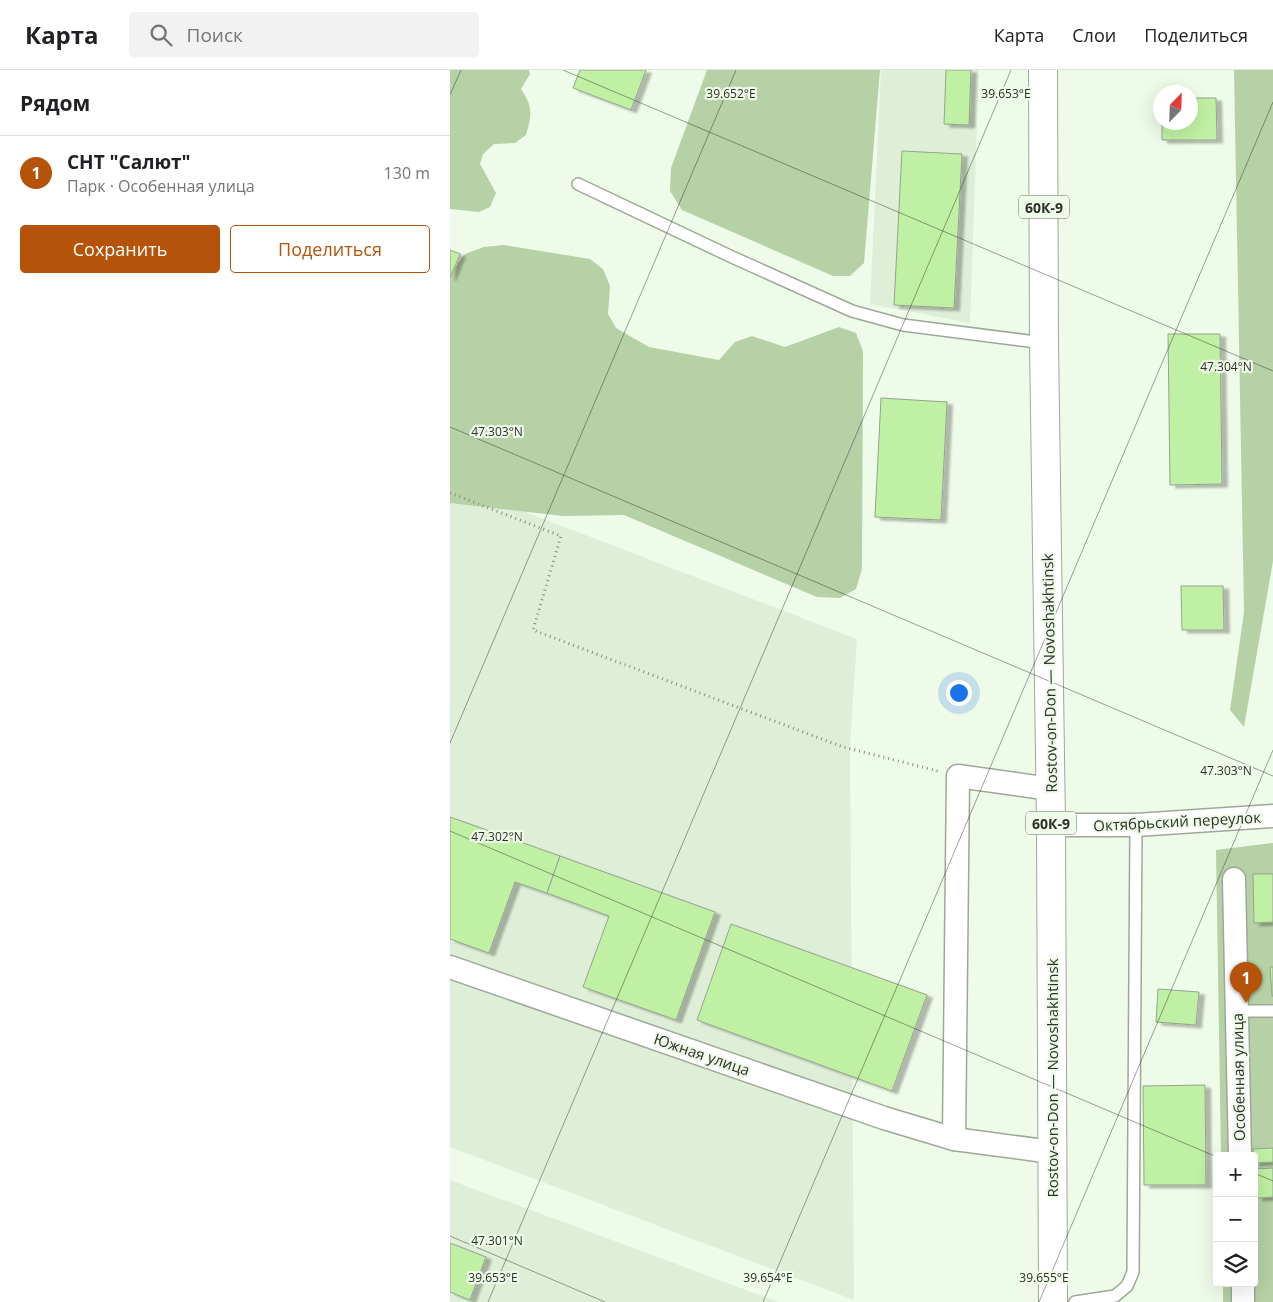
<!DOCTYPE html>
<html lang="ru">
<meta charset="utf-8">
<style>
:root{--surface:#fff;--page:#f2f2f2;--text:#202124;--muted:#757577;--line:#e0e0e0;--accent:#b45309}
body{margin:0;font-family:"Open Sans",sans-serif;background:var(--page);color:var(--text)}
.controls{position:absolute;right:15px;bottom:15px;display:grid;overflow:hidden;border-radius:5px;box-shadow:0 5px 20px #0002}
.controls button{width:45px;height:45px;display:grid;place-items:center;padding:0;border:0;border-bottom:1px solid var(--line);background:var(--surface);color:var(--text);font:25px sans-serif}
.compass{position:absolute;left:703px;top:15px;width:45px;height:45px;border-radius:50%;background:var(--surface);box-shadow:0 5px 20px #0002;rotate:23deg}
.you{position:absolute;left:508px;top:622px;width:18px;height:18px;margin:-12px;border:4px solid #fff;border-radius:50%;background:#1a73e8;box-shadow:0 0 0 8px #1a73e833}
.badge{display:grid;place-items:center;width:32px;height:32px;border-radius:50%;background:var(--accent);color:#fff;font-size:16px;font-weight:700}
.pin{position:absolute;translate:-50% -41px;filter:drop-shadow(0 1px 2px #0008)}
.pin::after{content:'';position:absolute;top:26px;width:18px;height:15px;background:inherit;clip-path:polygon(0 0,100% 0,50% 100%)}
.list{margin:0;padding:0;list-style:none}
h2{display:flex;justify-content:space-between;align-items:center;height:65px;margin:0;padding:0 20px;font-size:21px}
h2 small{font-size:16px;font-weight:400;color:var(--muted)}
.list li{display:grid;grid-template-columns:32px 1fr auto;gap:15px;align-items:center;box-sizing:border-box;height:75px;padding:0 20px;border-top:1px solid var(--line)}
.list b{display:block;font-size:19px;white-space:nowrap}
.list p{margin:0;font-size:16px;white-space:nowrap;color:var(--muted)}
.list em{font-size:16px;font-style:normal;color:var(--muted)}
.actions{display:flex;gap:10px;padding:15px 20px}
.actions a{flex:1;padding:11px 0;border:1px solid var(--accent);border-radius:5px;text-align:center;font-size:18px;color:var(--accent)}
.actions .main{background:var(--accent);color:#fff}
.icon{flex:none;width:28px;height:28px;fill:none;stroke:currentColor;stroke-width:2;stroke-linecap:round;stroke-linejoin:round}
.map{position:relative;flex:none;width:823px;height:1232px;overflow:hidden}
header{display:flex;align-items:center;gap:30px;box-sizing:border-box;height:70px;padding:0 25px;background:var(--surface);border-bottom:1px solid var(--line)}
header strong{font-size:24px}
nav{display:flex;gap:28px;margin-inline-start:auto;font-size:18px}
.search{width:350px;height:45px;background:var(--page);display:flex;align-items:center;gap:12px;box-sizing:border-box;padding:0 18px;border-radius:5px;color:var(--muted);font-size:19px}
main{display:flex}
aside{flex:1;background:var(--surface)}
.map>svg:first-child{display:block}
.built{fill:#dfefd7}
.green{fill:#b5d1a5}
.building{fill:#bff0a3;stroke:#97a291;filter:url(#shadow)}
.lines{fill:none;stroke-linecap:round;stroke-linejoin:round}
.lane-casing{stroke:#9ea898;stroke-width:14}
.street-casing{stroke:#9ea898;stroke-width:25}
.primary-casing{stroke:#9ea898;stroke-width:30}
.path{stroke:#858c81;stroke-width:3;stroke-dasharray:1 4;stroke-linecap:butt}
.lane{stroke:#fff;stroke-width:11}
.street{stroke:#fff;stroke-width:22}
.primary{stroke:#fff;stroke-width:28}
.ticks{fill:none;stroke:#2b2f29;stroke-width:1;stroke-opacity:0.45}
.labels{text-anchor:middle;dominant-baseline:central;stroke-width:4.5;stroke-linejoin:round;paint-order:stroke}
.shield{fill:#effbe9;stroke:#666c63;stroke-width:1}
.shield-label{font-size:14px;font-weight:bold;fill:#2b2f29}
.street-label{font-size:15px;fill:#2b2f29;stroke:#effbe9}
.ticks-label{font-size:12px;text-anchor:middle;fill:#2b2f29;stroke:#effbe9;stroke-width:4.5;stroke-linejoin:round;paint-order:stroke}
</style>
<header>
<strong>Карта</strong>
<div class="search"><svg class="icon" aria-label="search" viewBox="0 0 24 24"><circle cx="10" cy="10" r="6"/><path d="M15 15l6 6"/></svg>Поиск</div>
<nav><a>Карта</a><a>Слои</a><a>Поделиться</a></nav>
</header>
<main>
<aside>
<h2>Рядом<small></small></h2>
<ul class="list">
<li><span class="badge">1</span><div><b>СНТ &quot;Салют&quot;</b><p>Парк · Особенная улица</p></div><em>130 m</em></li>
</ul>
<div class="actions"><a class="main">Сохранить</a><a>Поделиться</a></div>
</aside>
<div class="map">
<svg width="823" height="1232" viewBox="0 0 823 1232">
<defs>
<filter id="shadow"><feDropShadow dx="5.5" dy="3" stdDeviation="1" flood-color="#0004"/></filter>
</defs>
<rect width="100%" height="100%" fill="#effbe9"/>
<g class="built">
<polygon points="431,0 529,0 520,253 420,234"/>
<polygon points="0,413 407,569 400,675 404,1230 0,1077"/>
<polygon points="0,1110 329,1232 0,1232"/>
</g>
<g class="green">
<path d="M0 0H79L80 4 71 19C83 37 82 44 76 65L65 73 44 74 33 84 30 94 46 123 40 137 29 142 0 139Z"/>
<polygon points="257,0 430,0 414,193 400,206 383,206 232,140 220,121 221,98"/>
<polygon points="784,0 823,0 823,491 794,657 780,640 794,542"/>
<polygon points="54,175 140,189 153,199 160,216 158,244 166,258 199,277 269,290 285,272 302,266 335,277 389,257 406,263 413,281 412,499 406,519 390,528 367,527 174,445 113,446 0,433 0,204 15,184 34,177"/>
<polygon points="823,773 823,1232 773,1232 773,1213 804,1213 804,1086 771,1086 766,780"/>
</g>
<g class="building">
<polygon points="130,0 196,0 181,40 123,18"/>
<polygon points="496,0 521,0 519,55 494,54"/>
<polygon points="740,28 766,28 767,70 712,70 712,52 740,52"/>
<polygon points="452,81 512,84 504,238 444,235"/>
<polygon points="0,180 10,184 0,208"/>
<polygon points="718,264 770,264 772,414 720,415"/>
<polygon points="431,328 497,332 491,450 425,447"/>
<polygon points="731,516 773,516 774,560 732,560"/>
<polygon points="0,747 110,786 97,823 65,812 39,883 0,869"/>
<polygon points="110,786 265,842 226,950 133,917 159,846 97,823"/>
<polygon points="803,804 823,804 823,852 804,853"/>
<polygon points="281,854 477,925 442,1021 247,950"/>
<polygon points="820,897 823,897 823,926 822,926"/>
<polygon points="708,919 749,922 746,955 706,952"/>
<polygon points="755,1015 756,1115 694,1115 693,1016"/>
<polygon points="823,1078 823,1092 804,1093 803,1079"/>
<polygon points="823,1098 823,1127 807,1128 805,1099"/>
<polygon points="0,1173 36,1187 20,1230 0,1222"/>
</g>
<g class="lines">
<defs>
<g id="lane">
<polyline points="128,114 282,187 402,241 453,255 594,273"/>
<polyline points="786,941 823,941"/>
<polyline points="625,1232 665,1226 677,1216 683,1202 686,755"/>
</g>
<g id="street">
<polyline points="601,755 686,755 823,746"/>
<polyline points="784,809 790,1086"/>
<polyline points="0,897 434,1048 504,1069 602,1082"/>
<polyline points="504,1069 508,706 600,719"/>
<polyline points="793,1213 793,1232"/>
</g>
<polyline id="primary" points="593,0 594,273 601,755 603,1232"/>
</defs>
<use href="#lane" class="lane-casing"/>
<use href="#street" class="street-casing"/>
<use href="#primary" class="primary-casing"/>
<polyline class="path" points="0,423 111,466 83,560 393,677 488,701"/>
<use href="#lane" class="lane"/>
<use href="#street" class="street"/>
<use href="#primary" class="primary"/>
</g>
<path class="ticks" d="M113 0 823 301M0 25 11 0M0 357 823 706M0 673 286 0M0 761 767 1087M804 1103 823 1111M0 1166 155 1232M38 1232 561 0M313 1232 823 32M589 1232 823 680"/>
<g class="labels">
<g class="shield">
<rect x="569" y="125.5" width="50" height="23" rx="4"/>
<rect x="576" y="741.5" width="50" height="23" rx="4"/>
</g>
<g class="shield-label">
<text x="594" y="137">60К-9</text>
<text x="601" y="753">60К-9</text>
</g>
<g class="street-label">
<text transform="translate(599 603) rotate(-91)">Rostov-on-Don — Novoshakhtinsk</text>
<text transform="translate(727 751) rotate(-3)">Октябрьский переулок</text>
<text transform="translate(252 984) rotate(19)">Южная улица</text>
<text transform="translate(788 1007) rotate(-91)">Особенная улица</text>
<text transform="translate(602 1008) rotate(-90)">Rostov-on-Don — Novoshakhtinsk</text>
</g>
</g>
<g class="ticks-label">
<text x="281" y="28">39.652°E</text>
<text x="556" y="28">39.653°E</text>
<text x="776" y="301">47.304°N</text>
<text x="47" y="366">47.303°N</text>
<text x="776" y="705">47.303°N</text>
<text x="47" y="771">47.302°N</text>
<text x="47" y="1175">47.301°N</text>
<text x="43" y="1212">39.653°E</text>
<text x="318" y="1212">39.654°E</text>
<text x="594" y="1212">39.655°E</text>
</g>
</svg>
<div class="controls">
<button>+</button>
<button>−</button>
<button><svg class="icon" aria-label="layers" viewBox="0 0 24 24"><path d="M12 4l9 5-9 5-9-5zM3 14l9 5 9-5"/></svg></button>
</div>
<svg class="compass" viewBox="-18 -18 36 36"><path d="M0-13l5 13h-10z" fill="#e53935"/><path d="M0 13l5-13h-10z" fill="#757577"/></svg>
<div class="you"></div>
<div class="pin badge" style="left:796px;top:933px">1</div>
</div>
</main>
